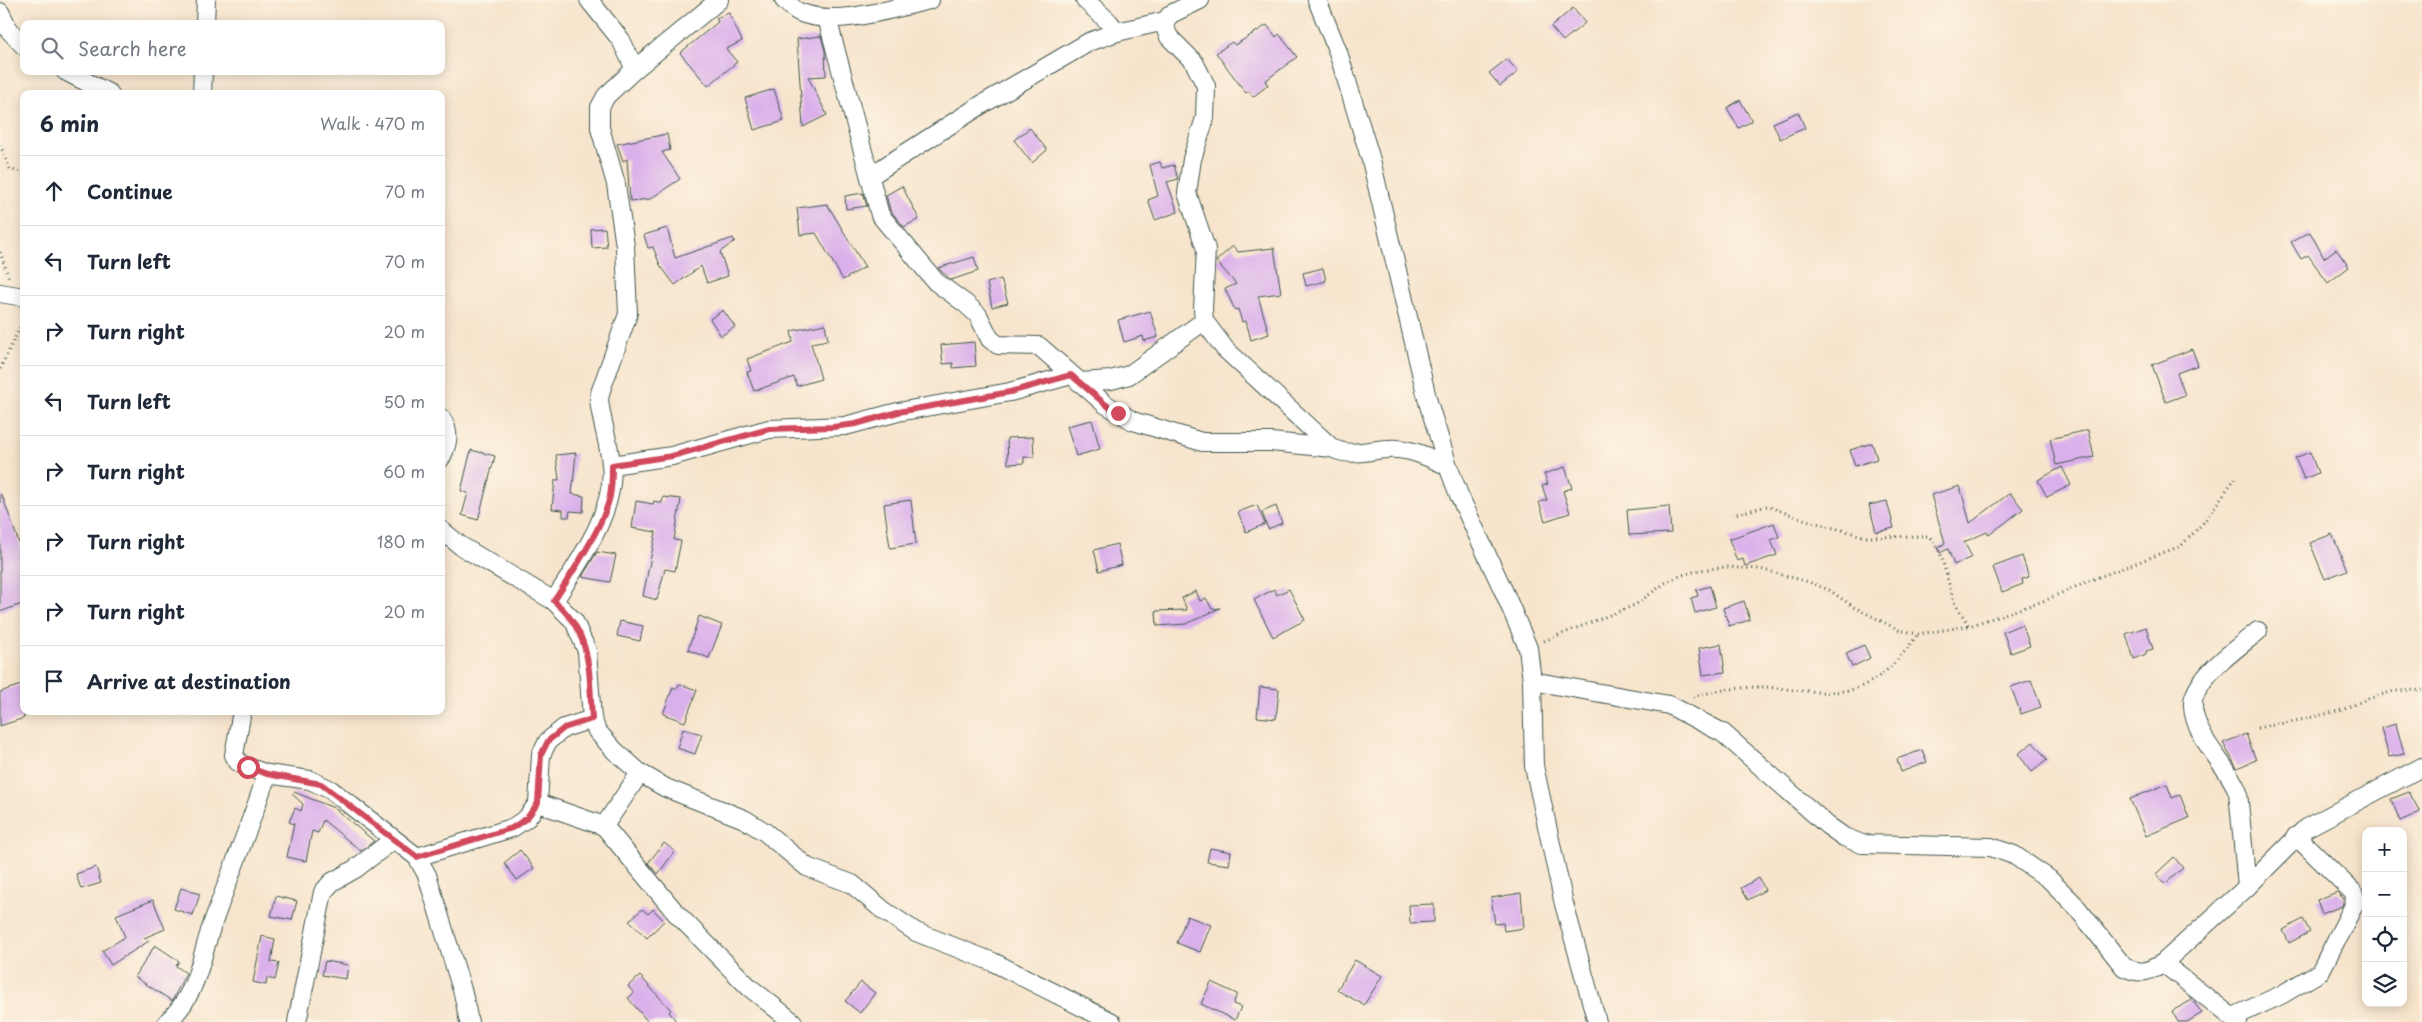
<!DOCTYPE html>
<meta charset="utf-8">
<style>
:root{--surface:#fff;--page:#f6f6f7;--text:#1f2937;--muted:#747a83;--line:#e0e1e3}
body{margin:0;font-family:"Playpen Sans",sans-serif;background:var(--page);color:var(--text)}
.controls{position:absolute;right:15px;bottom:15px;display:grid;overflow:hidden;border-radius:10px;box-shadow:0 2px 12px #0003}
.controls button{width:45px;height:45px;display:grid;place-items:center;padding:0;border:0;border-bottom:1px solid var(--line);background:var(--surface);color:var(--text);font:25px sans-serif}
.stop{position:absolute;width:15px;height:15px;margin:-11px;border:4px solid #d1495b;border-radius:50%;background:#fff}
.stop.end{background:#d1495b;border-color:#fff;box-shadow:0 1px 5px #0008}
.list{margin:0;padding:0;list-style:none}
h2{display:flex;justify-content:space-between;align-items:center;height:65px;margin:0;padding:0 20px;font-size:21px}
h2 small{font-size:16px;font-weight:400;color:var(--muted)}
.list li{display:grid;grid-template-columns:32px 1fr auto;gap:15px;align-items:center;box-sizing:border-box;height:70px;padding:0 20px;border-top:1px solid var(--line)}
.list b{display:block;font-size:19px;white-space:nowrap}
.list em{font-size:16px;font-style:normal;color:var(--muted)}
.icon{flex:none;width:28px;height:28px;fill:none;stroke:currentColor;stroke-width:2;stroke-linecap:round;stroke-linejoin:round}
.map{position:relative;flex:none;width:2422px;height:1022px;overflow:hidden}
.search{position:absolute;background:var(--surface);box-shadow:0 2px 12px #0003;left:20px;top:20px;width:425px;height:55px;display:flex;align-items:center;gap:12px;box-sizing:border-box;padding:0 18px;border-radius:10px;color:var(--muted);font-size:19px}
.panel{position:absolute;background:var(--surface);box-shadow:0 2px 12px #0003;left:20px;top:90px;width:425px;height:625px;border-radius:10px}
.map>svg:first-child{display:block}
.building{fill:#dab0eb}
.lines{fill:none;stroke-linecap:round;stroke-linejoin:round}
.minor-casing{stroke:#3f564b;stroke-width:20}
.path{stroke:#3f564b;stroke-width:3;stroke-dasharray:1 4;stroke-linecap:butt}
.minor{stroke:#fff;stroke-width:18}
.route{stroke:#d1495b;stroke-width:6}
</style>
<div class="map">
<svg width="2422" height="1022" viewBox="0 0 2422 1022">
<rect width="100%" height="100%" fill="#fcf5e5"/>
<filter id="ink" filterUnits="userSpaceOnUse"><feTurbulence type="fractalNoise" baseFrequency=".02" numOctaves="2"/><feDisplacementMap in="SourceGraphic" scale="10" xChannelSelector="R" yChannelSelector="G"/><feConvolveMatrix kernelMatrix="1 2 1 2 8 2 1 2 1" color-interpolation-filters="sRGB"/></filter>
<filter id="wash" filterUnits="userSpaceOnUse"><feTurbulence type="fractalNoise" baseFrequency=".0096" numOctaves="4" result="noise"/><feDisplacementMap in="SourceGraphic" scale="20" xChannelSelector="R" yChannelSelector="G"/><feGaussianBlur stdDeviation="1.12" result="paint"/><feColorMatrix in="noise" values="0 0 0 0 0 0 0 0 0 0 0 0 0 0 0 0 0 1.4 0 .05"/><feComposite in="paint" operator="in"/></filter>
<g filter="url(#wash)">
<rect width="100%" height="100%" fill="#f7e4cc"/>
<g id="blocks">
<g class="building">
<polygon points="1573,8 1585,23 1563,41 1551,27"/>
<polygon points="729,13 742,41 726,49 737,62 708,86 680,53 718,22 716,18"/>
<polygon points="1267,25 1276,37 1279,34 1297,57 1265,81 1268,85 1253,97 1249,91 1246,93 1216,53 1232,42 1235,45"/>
<polygon points="821,36 825,51 826,76 808,77 827,115 803,127 797,39"/>
<polygon points="1507,59 1518,72 1500,86 1489,73"/>
<polygon points="774,89 784,121 754,130 745,98"/>
<polygon points="1740,100 1752,121 1739,128 1727,108"/>
<polygon points="1798,112 1805,128 1780,139 1773,123"/>
<polygon points="1030,128 1047,150 1032,163 1014,140"/>
<polygon points="667,134 670,150 662,152 680,179 650,199 630,201 627,159 623,161 617,144"/>
<polygon points="1160,162 1162,168 1174,165 1178,179 1167,182 1178,212 1155,220 1148,200 1158,196 1150,165"/>
<polygon points="902,186 919,219 904,227 890,210 886,195"/>
<polygon points="863,193 867,206 846,209 845,196"/>
<polygon points="827,204 865,267 843,280 816,233 800,235 797,208"/>
<polygon points="605,228 607,247 592,248 591,229"/>
<polygon points="667,228 675,258 733,238 735,241 720,252 728,276 707,283 701,266 675,285 660,265 653,247 648,248 644,235"/>
<polygon points="2310,232 2324,258 2336,249 2349,267 2328,283 2308,255 2301,259 2291,242"/>
<polygon points="1233,246 1238,252 1274,248 1281,293 1258,296 1269,334 1251,340 1246,321 1242,322 1238,309 1235,310 1225,289 1236,284 1216,261"/>
<polygon points="974,257 978,271 951,280 938,268"/>
<polygon points="1323,268 1326,281 1306,286 1303,273"/>
<polygon points="1001,279 1008,303 992,307 987,283"/>
<polygon points="723,310 735,327 721,336 710,319"/>
<polygon points="1150,311 1158,337 1144,341 1143,336 1124,342 1118,320"/>
<polygon points="825,324 828,340 811,343 821,379 797,386 794,377 754,391 747,372 751,371 747,359 793,342 791,331"/>
<polygon points="974,342 976,366 953,368 953,363 943,364 941,345"/>
<polygon points="2192,349 2198,365 2177,373 2185,395 2166,402 2152,365"/>
<polygon points="1092,420 1100,449 1076,456 1067,426"/>
<polygon points="2088,430 2094,457 2056,465 2050,439"/>
<polygon points="1033,437 1034,457 1024,457 1024,463 1008,464 1007,438"/>
<polygon points="1872,443 1877,459 1855,466 1850,450"/>
<polygon points="471,450 495,456 478,520 462,515 468,493 461,491"/>
<polygon points="2310,452 2318,473 2304,479 2295,458"/>
<polygon points="576,453 572,494 584,496 583,512 570,511 569,517 563,517 563,510 552,509 555,480 559,480 556,455"/>
<polygon points="1565,467 1572,488 1563,491 1570,513 1545,521 1539,502 1547,500 1542,486 1548,484 1544,474"/>
<polygon points="2062,467 2071,485 2047,497 2038,480"/>
<polygon points="1960,486 1970,523 2010,493 2023,509 1989,535 1987,532 1964,542 1972,557 1954,565 1948,549 1940,553 1938,548 1945,543 1931,495"/>
<polygon points="0,495 2,495 24,557 24,603 0,612"/>
<polygon points="663,497 681,499 674,540 681,541 675,571 665,569 657,600 643,596 656,532 632,528 636,501 653,504 654,501 662,503"/>
<polygon points="911,500 916,544 890,548 884,504"/>
<polygon points="1887,501 1894,528 1876,532 1869,505"/>
<polygon points="1257,505 1265,524 1246,532 1238,512"/>
<polygon points="1276,506 1282,523 1268,529 1262,512"/>
<polygon points="1669,506 1671,533 1629,535 1627,510"/>
<polygon points="1774,523 1779,537 1771,540 1777,555 1745,566 1743,559 1737,561 1729,539"/>
<polygon points="2332,534 2347,570 2325,579 2310,543"/>
<polygon points="1117,544 1122,565 1099,571 1094,550"/>
<polygon points="597,552 616,555 610,582 582,577"/>
<polygon points="2022,556 2029,577 2022,579 2023,584 2002,592 1993,567"/>
<polygon points="1710,586 1716,607 1695,613 1691,598 1698,596 1696,590"/>
<polygon points="1274,589 1277,595 1289,589 1305,620 1273,637 1254,600"/>
<polygon points="1196,591 1200,601 1206,598 1212,609 1220,608 1186,624 1157,626 1156,611 1187,610 1182,598"/>
<polygon points="1744,601 1750,620 1729,626 1723,608"/>
<polygon points="699,616 722,625 709,658 688,650"/>
<polygon points="620,621 643,626 640,641 617,636"/>
<polygon points="2022,624 2030,646 2011,653 2003,632"/>
<polygon points="2146,627 2153,649 2146,651 2146,654 2134,659 2126,634"/>
<polygon points="1721,644 1725,672 1703,675 1699,648"/>
<polygon points="1864,645 1870,658 1852,667 1846,653"/>
<polygon points="2031,680 2041,707 2021,714 2011,687"/>
<polygon points="24,684 24,718 0,726 0,692"/>
<polygon points="679,684 697,690 685,722 663,714 673,687 677,689"/>
<polygon points="1260,687 1279,689 1276,719 1257,717"/>
<polygon points="2396,724 2404,754 2389,757 2381,728"/>
<polygon points="683,729 702,734 695,754 677,748"/>
<polygon points="2246,734 2256,760 2237,768 2223,743"/>
<polygon points="2033,742 2047,760 2032,772 2018,754"/>
<polygon points="1922,750 1927,762 1901,772 1897,759"/>
<polygon points="2167,784 2172,798 2180,795 2189,818 2146,836 2130,799"/>
<polygon points="294,792 334,808 374,841 361,851 323,820 318,833 312,831 306,861 287,857 294,824 289,822 295,808 301,811 303,804 292,794"/>
<polygon points="2409,792 2420,812 2400,821 2391,799"/>
<polygon points="664,843 675,851 658,874 648,863"/>
<polygon points="1210,848 1231,852 1229,865 1207,862"/>
<polygon points="520,850 534,868 517,880 504,863"/>
<polygon points="2174,857 2183,868 2165,884 2156,874"/>
<polygon points="96,867 101,883 81,889 76,874"/>
<polygon points="1759,878 1765,890 1748,900 1741,888"/>
<polygon points="181,888 200,894 193,915 174,909"/>
<polygon points="2337,892 2344,899 2342,906 2322,914 2317,900"/>
<polygon points="1521,893 1524,928 1504,931 1503,923 1495,924 1491,898"/>
<polygon points="276,896 297,901 292,920 271,916"/>
<polygon points="153,900 165,929 144,938 149,941 111,965 102,951 125,937 116,915"/>
<polygon points="1434,904 1434,922 1410,923 1409,905"/>
<polygon points="642,909 648,914 653,909 664,921 647,938 629,921"/>
<polygon points="1187,916 1211,925 1200,952 1177,943"/>
<polygon points="2303,919 2310,932 2289,943 2283,930"/>
<polygon points="262,936 275,939 271,962 279,963 275,980 267,978 266,985 253,982"/>
<polygon points="155,945 179,961 176,966 186,973 172,1001 135,977"/>
<polygon points="1355,960 1382,976 1364,1005 1337,990"/>
<polygon points="325,961 348,965 346,979 322,975"/>
<polygon points="640,976 671,1010 669,1012 677,1022 648,1022 628,998 634,993 628,986"/>
<polygon points="861,982 875,993 860,1013 845,1001"/>
<polygon points="1211,982 1237,994 1233,1004 1241,1007 1235,1020 1201,1004"/>
<polygon points="2192,1000 2202,1013 2187,1022 2178,1022 2172,1011"/>
</g>
</g>
</g>
<g filter="url(#ink)">
<use href="#blocks" fill-opacity="0" stroke="#3f564b" stroke-width="1"/>
<g class="lines">
<defs>
<g id="minor">
<polyline points="589,0 621,40 635,69"/>
<path d="M784 0C789 4 794 10 799 12 835 28 893 8 930 0"/>
<polyline points="1085,0 1109,22 1117,32"/>
<path d="M1200 0 1171 14 1165 21 1164 25 1169 37 1194 62 1206 86 1205 118 1192 159 1187 193 1206 249 1203 309 1204 321 1225 349 1332 448C1352 459 1375 447 1397 449 1415 450 1432 459 1448 466"/>
<polyline points="1317,0 1338,52 1371,160 1428,402 1448,466 1459,495 1505,594 1528,648 1532,681 1534,766 1564,904 1597,1022"/>
<polyline points="0,12 9,30 24,46"/>
<polyline points="827,18 880,215 936,282 966,304 978,315 990,339 998,345 1039,346 1105,404 1133,421 1202,442 1271,442 1332,448"/>
<polyline points="205,24 206,0"/>
<polyline points="65,71 110,94"/>
<polyline points="202,94 203,71"/>
<polyline points="870,176 981,105 1089,42 1117,32 1165,21"/>
<polyline points="0,293 24,297"/>
<polyline points="1079,382 1111,380 1129,375 1204,321"/>
<path d="M441 418C451 432 448 444 441 458"/>
<polyline points="612,465 672,456 769,429 845,426 898,412 1010,392 1071,375"/>
<polyline points="441,530 461,546 554,601 574,621 587,651 592,719 597,731 615,751 640,773 666,788 744,819 765,832 807,867 852,884 883,910 916,932 993,962 1112,1022"/>
<path d="M554 601C578 563 617 510 611 464 609 442 601 421 599 399L601 390 628 314 625 246 616 184 600 128V107L606 96 635 69 719 0"/>
<path d="M1532 681 1669 705 1723 733 1827 825 1844 837 1862 844 1991 847 2014 855 2049 879 2074 904 2124 967C2142 975 2147 972 2163 963L2247 887 2306 828 2422 767"/>
<polyline points="242,711 234,755 238,762 247,767 267,774 310,780 331,790 417,857 427,875 463,993 469,1022"/>
<polyline points="538,803 604,826 676,913 749,987 793,1022"/>
<polyline points="604,826 640,773"/>
<polyline points="417,857 512,828 527,818 538,803 541,755 548,741 564,728 592,719"/>
<path d="M2247 887 2238 792C2230 772 2216 758 2205 740 2198 729 2190 710 2194 697 2202 672 2239 647 2258 631"/>
<polyline points="2163,963 2238,1022"/>
<polyline points="2233,1017 2281,995 2320,972 2354,905 2355,898 2353,892 2296,836"/>
<path d="M167 1022C196 997 200 962 211 928 229 876 250 826 267 774"/>
<polyline points="297,1022 323,892 332,882 355,869 393,840"/>
</g>
</defs>
<use href="#minor" class="minor-casing"/>
<g class="path">
<polyline points="0,145 10,169 24,174"/>
<polyline points="0,252 9,278"/>
<polyline points="0,369 24,319"/>
<polyline points="1732,515 1767,506 1809,521 1867,537 1929,536 1940,552 1954,602 1969,626"/>
<polyline points="1544,641 1635,605 1665,583 1682,575 1700,570 1726,567 1760,569 1809,582 1829,590 1854,607 1899,630 1918,634 1969,626 2046,600 2091,580 2181,546 2204,522 2235,478"/>
<path d="M1693 697C1715 690 1742 687 1765 687 1796 689 1841 700 1870 682 1891 670 1904 653 1918 634"/>
<polyline points="2257,728 2300,720 2342,710 2367,699 2394,691 2422,690"/>
</g>
<use href="#minor" class="minor"/>
</g>
</g>
<g class="lines" filter="url(#ink)">
<path class="route" d="M248 767 267 774 321 784 417 857 512 828 527 818 538 803 541 755 548 741 564 728 592 719C589 673 593 634 554 601 571 575 604 525 610 496 612 486 612 475 612 465L672 456 769 429 833 427 856 424 898 412 1010 392 1071 375 1105 404 1118 413"/>
</g>
</svg>
<div class="controls">
<button>+</button>
<button>−</button>
<button><svg class="icon" aria-label="locate" viewBox="0 0 24 24"><circle cx="12" cy="12" r="6"/><path d="M12 2v4M12 18v4M2 12h4M18 12h4"/></svg></button>
<button><svg class="icon" aria-label="layers" viewBox="0 0 24 24"><path d="M12 4l9 5-9 5-9-5zM3 14l9 5 9-5"/></svg></button>
</div>
<div class="stop" style="left:248px;top:767px"></div>
<div class="stop end" style="left:1118px;top:413px"></div>
<div class="search"><svg class="icon" aria-label="search" viewBox="0 0 24 24"><circle cx="10" cy="10" r="6"/><path d="M15 15l6 6"/></svg>Search here</div>
<section class="panel">
<h2>6 min<small>Walk · 470 m</small></h2>
<ul class="list">
<li><svg class="icon" aria-label="ahead" viewBox="0 0 24 24"><path d="M12 20V5M6 11l6-6 6 6"/></svg><div><b>Continue</b></div><em>70 m</em></li>
<li><svg class="icon" aria-label="left" viewBox="0 0 24 24"><path d="M17 20v-9H6M10 6l-5 5 5 5"/></svg><div><b>Turn left</b></div><em>70 m</em></li>
<li><svg class="icon" aria-label="right" viewBox="0 0 24 24"><path d="M7 20v-9h11M14 6l5 5-5 5"/></svg><div><b>Turn right</b></div><em>20 m</em></li>
<li><svg class="icon" aria-label="left" viewBox="0 0 24 24"><path d="M17 20v-9H6M10 6l-5 5 5 5"/></svg><div><b>Turn left</b></div><em>50 m</em></li>
<li><svg class="icon" aria-label="right" viewBox="0 0 24 24"><path d="M7 20v-9h11M14 6l5 5-5 5"/></svg><div><b>Turn right</b></div><em>60 m</em></li>
<li><svg class="icon" aria-label="right" viewBox="0 0 24 24"><path d="M7 20v-9h11M14 6l5 5-5 5"/></svg><div><b>Turn right</b></div><em>180 m</em></li>
<li><svg class="icon" aria-label="right" viewBox="0 0 24 24"><path d="M7 20v-9h11M14 6l5 5-5 5"/></svg><div><b>Turn right</b></div><em>20 m</em></li>
<li><svg class="icon" aria-label="arrive" viewBox="0 0 24 24"><path d="M6 21V4h12l-3 4 3 4H6"/></svg><div><b>Arrive at destination</b></div></li>
</ul>
</section>
</div>
